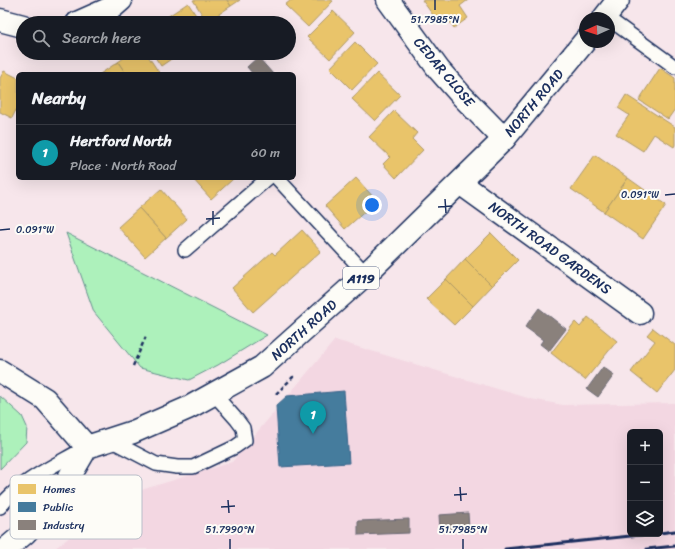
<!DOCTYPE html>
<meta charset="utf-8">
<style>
:root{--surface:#171b24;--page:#20242c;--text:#f1f3f6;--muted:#9ea1a6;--line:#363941;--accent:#7c3aed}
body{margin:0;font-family:Sriracha,sans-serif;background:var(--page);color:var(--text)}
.controls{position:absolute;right:12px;bottom:12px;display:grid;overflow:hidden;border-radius:6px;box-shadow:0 4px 16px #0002}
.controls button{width:36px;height:36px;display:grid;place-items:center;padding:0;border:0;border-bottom:1px solid var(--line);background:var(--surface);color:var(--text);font:20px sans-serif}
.compass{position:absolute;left:579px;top:12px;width:36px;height:36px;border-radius:50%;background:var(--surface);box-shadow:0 4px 16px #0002;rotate:267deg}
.you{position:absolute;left:372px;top:205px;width:14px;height:14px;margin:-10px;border:3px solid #fff;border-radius:50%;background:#1a73e8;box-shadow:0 0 0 6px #1a73e833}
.badge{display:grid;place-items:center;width:26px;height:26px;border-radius:50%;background:var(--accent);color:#fff;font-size:13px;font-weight:700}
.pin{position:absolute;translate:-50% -33px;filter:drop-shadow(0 1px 2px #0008)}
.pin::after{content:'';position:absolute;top:21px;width:14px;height:12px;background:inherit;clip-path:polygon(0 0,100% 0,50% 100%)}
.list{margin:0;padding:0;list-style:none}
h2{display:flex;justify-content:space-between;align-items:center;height:52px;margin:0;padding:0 16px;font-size:17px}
h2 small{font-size:13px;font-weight:400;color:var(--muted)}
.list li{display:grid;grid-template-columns:26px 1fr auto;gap:12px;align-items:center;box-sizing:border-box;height:56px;padding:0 16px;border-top:1px solid var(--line)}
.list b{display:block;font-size:15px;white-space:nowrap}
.list p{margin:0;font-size:13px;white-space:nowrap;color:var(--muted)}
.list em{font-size:13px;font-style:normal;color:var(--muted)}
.icon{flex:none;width:22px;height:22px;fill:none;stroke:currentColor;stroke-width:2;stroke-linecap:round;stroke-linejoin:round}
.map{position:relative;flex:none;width:675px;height:549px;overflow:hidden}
.search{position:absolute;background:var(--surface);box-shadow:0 4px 16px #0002;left:16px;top:16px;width:280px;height:44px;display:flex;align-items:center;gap:10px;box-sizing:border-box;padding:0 14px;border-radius:22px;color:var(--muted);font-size:15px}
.panel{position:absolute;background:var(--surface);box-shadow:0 4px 16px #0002;left:16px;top:72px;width:280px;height:108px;border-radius:6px}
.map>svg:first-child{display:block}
.built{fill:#f3d7e2;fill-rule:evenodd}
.green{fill:#adf1bb;stroke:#64908c}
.homes{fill:#e9c46a;stroke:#ab9766}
.public{fill:#457b9d;stroke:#38648a}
.industry{fill:#8a817c;stroke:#696873}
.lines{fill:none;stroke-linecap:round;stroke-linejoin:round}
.lane-casing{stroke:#1b2f5e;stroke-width:16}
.street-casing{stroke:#1b2f5e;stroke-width:25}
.primary-casing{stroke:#1b2f5e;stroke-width:25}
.path{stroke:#1b2f5e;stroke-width:2.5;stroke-dasharray:4 3;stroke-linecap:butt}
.lane{stroke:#fdfcf7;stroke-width:13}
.street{stroke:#fdfcf7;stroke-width:22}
.primary{stroke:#fdfcf7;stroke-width:22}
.rail{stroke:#1b2f5e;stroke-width:3}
.ticks{fill:none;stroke:#1b2f5e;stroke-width:1.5}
.labels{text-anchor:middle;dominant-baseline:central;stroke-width:4;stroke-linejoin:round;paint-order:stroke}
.shield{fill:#fdfcf7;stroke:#5f6c8c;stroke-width:1}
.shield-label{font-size:13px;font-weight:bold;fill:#1b2f5e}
.street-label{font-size:14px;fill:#1b2f5e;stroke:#fdfcf7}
.key{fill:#fdfcf7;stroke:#b9bec9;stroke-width:1}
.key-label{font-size:11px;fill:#1b2f5e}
.ticks-label{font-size:10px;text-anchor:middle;fill:#1b2f5e;stroke:#fdfcf7;stroke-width:4;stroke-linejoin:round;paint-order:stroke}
</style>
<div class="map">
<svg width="675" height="549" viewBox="0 0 675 549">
<rect width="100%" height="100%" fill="#f7e6eb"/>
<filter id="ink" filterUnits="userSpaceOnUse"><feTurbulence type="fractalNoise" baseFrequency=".025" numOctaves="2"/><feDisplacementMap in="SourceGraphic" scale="8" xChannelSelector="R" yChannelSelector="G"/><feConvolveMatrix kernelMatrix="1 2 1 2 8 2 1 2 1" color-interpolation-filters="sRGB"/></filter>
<g filter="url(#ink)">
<path class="built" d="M335 340 531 399 563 405 675 403V549H54L125 495 232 462ZM630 432H660V534H630Z"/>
<g class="green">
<polygon points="66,233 267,335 218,365 189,380 140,368 94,312"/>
<polygon points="0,396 22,416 27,427 26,442 0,469"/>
</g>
<g class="homes">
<polygon points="193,0 227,0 231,6 207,22"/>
<polygon points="227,0 240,0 231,6"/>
<polygon points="291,0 331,0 333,1 308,27 285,5"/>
<polygon points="422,0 468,0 460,6 468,18 454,28 446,16 438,22"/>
<polygon points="188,3 201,23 167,23 164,19"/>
<polygon points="333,11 355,32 330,59 307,37"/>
<polygon points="355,42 377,64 352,90 330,68"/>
<polygon points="131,53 146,53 160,74 126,74 118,62"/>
<polygon points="152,53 180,53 161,66"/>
<polygon points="118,62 126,74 100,74"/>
<polygon points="660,68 675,78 675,109 668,119 639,100"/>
<polygon points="4,71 18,78 18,106 12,118 0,112 0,78"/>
<polygon points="377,73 400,95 375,121 352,99"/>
<polygon points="626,95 675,127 675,145 674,147 654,134 643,151 616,134 629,115 618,108"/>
<polygon points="394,111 417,133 412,139 423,150 396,178 383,164 390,157 369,137"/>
<polygon points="595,155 628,178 604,212 571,189"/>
<polygon points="192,178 232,178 233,179 211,199"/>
<polygon points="356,178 377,201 345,229 325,206"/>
<polygon points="628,178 666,205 643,239 604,212"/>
<polygon points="161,189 187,219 166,238 139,208"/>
<polygon points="139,208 166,238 145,257 118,227"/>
<polygon points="302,230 321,251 253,312 232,288 272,252 275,255"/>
<polygon points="491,233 518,260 492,286 465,259"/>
<polygon points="465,259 492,286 473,306 446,279"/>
<polygon points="446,279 473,306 454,325 426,299"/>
<polygon points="588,317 617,341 585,380 551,353 575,322 580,327"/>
<polygon points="653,328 675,345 675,370 657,393 631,372 655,341 647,335"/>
</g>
<polygon class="public" points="344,391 349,463 280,467 276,406 287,396"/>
<g class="industry">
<polygon points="258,57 273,74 253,74 247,67"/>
<polygon points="539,308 566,329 549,351 540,344 543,340 525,327"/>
<polygon points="603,367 614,375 598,397 587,389"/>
<polygon points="468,513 469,529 440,531 439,515"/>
<polygon points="409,519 409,533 358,535 358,521"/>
</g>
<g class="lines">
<defs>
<g id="lane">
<polyline points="609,19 675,67"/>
<polyline points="277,178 366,274"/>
<polyline points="185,250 268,178"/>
<polyline points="110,440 156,464 177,467 193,467 235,447 245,440 243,428 237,420 214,394"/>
<path d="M0 507C21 480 54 466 83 449"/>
</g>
<g id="street">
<polyline points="388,0 439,70 462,96 504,139"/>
<polyline points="0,20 23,26"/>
<polyline points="77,23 113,7 121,0"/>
<polyline points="460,183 640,313"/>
<polyline points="0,371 45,399 87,447"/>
</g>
<g id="primary">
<polyline points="604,18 618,0"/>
<polyline points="6,549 25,533 56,500 87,447 133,432 188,408 262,367 366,274 504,139 585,41"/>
</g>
</defs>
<use href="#lane" class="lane-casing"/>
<use href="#street" class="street-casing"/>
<use href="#primary" class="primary-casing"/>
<g class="path">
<polyline points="133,366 147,334"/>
<polyline points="276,394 293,377 291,374"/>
</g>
<use href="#lane" class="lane"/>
<use href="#street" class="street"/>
<use href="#primary" class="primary"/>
<g class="rail">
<polyline points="660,533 675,531"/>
<polyline points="505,549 650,534"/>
<polyline points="647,549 675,546"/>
</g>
</g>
</g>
<path class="ticks" d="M435 0V10M665 195 675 194M445 199 446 213M438 207 452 206M213 211V225M206 219 220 218M0 230 10 229M460 487 461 501M454 495 467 494M228 500 229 513M221 507 235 506M230 539V549M463 539V549"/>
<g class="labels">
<rect class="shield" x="343" y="267" width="36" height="22" rx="3"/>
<g class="shield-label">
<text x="361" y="278">A119</text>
</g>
<g class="street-label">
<text transform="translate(444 72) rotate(50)">CEDAR CLOSE</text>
<text transform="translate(534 103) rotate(-50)">NORTH ROAD</text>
<text transform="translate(550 248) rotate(36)">NORTH ROAD GARDENS</text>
<text transform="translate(304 330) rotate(-42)">NORTH ROAD</text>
</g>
</g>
<rect x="10" y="475" width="132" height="64" rx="6" class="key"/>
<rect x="18" y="484" width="18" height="10" fill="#e9c46a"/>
<rect x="18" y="502" width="18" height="10" fill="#457b9d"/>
<rect x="18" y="520" width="18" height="10" fill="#8a817c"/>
<g class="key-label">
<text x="43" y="493">Homes</text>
<text x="43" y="511">Public</text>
<text x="43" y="529">Industry</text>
</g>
<g class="ticks-label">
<text x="435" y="23">51.7985°N</text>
<text x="640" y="198">0.091°W</text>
<text x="35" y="233">0.091°W</text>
<text x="230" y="533">51.7990°N</text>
<text x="463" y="533">51.7985°N</text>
</g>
</svg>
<div class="controls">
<button>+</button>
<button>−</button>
<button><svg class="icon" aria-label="layers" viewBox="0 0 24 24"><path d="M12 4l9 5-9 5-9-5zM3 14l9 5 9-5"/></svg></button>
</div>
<svg class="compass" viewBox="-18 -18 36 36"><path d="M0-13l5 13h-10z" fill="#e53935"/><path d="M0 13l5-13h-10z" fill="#9ea1a6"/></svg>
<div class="you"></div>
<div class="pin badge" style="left:313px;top:434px;background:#0f9aa8">1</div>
<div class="search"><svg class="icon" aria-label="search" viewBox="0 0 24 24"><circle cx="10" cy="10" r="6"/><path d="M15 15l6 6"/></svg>Search here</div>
<section class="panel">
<h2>Nearby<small></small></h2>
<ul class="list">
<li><span class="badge" style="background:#0f9aa8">1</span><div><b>Hertford North</b><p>Place · North Road</p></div><em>60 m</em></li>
</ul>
</section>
</div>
